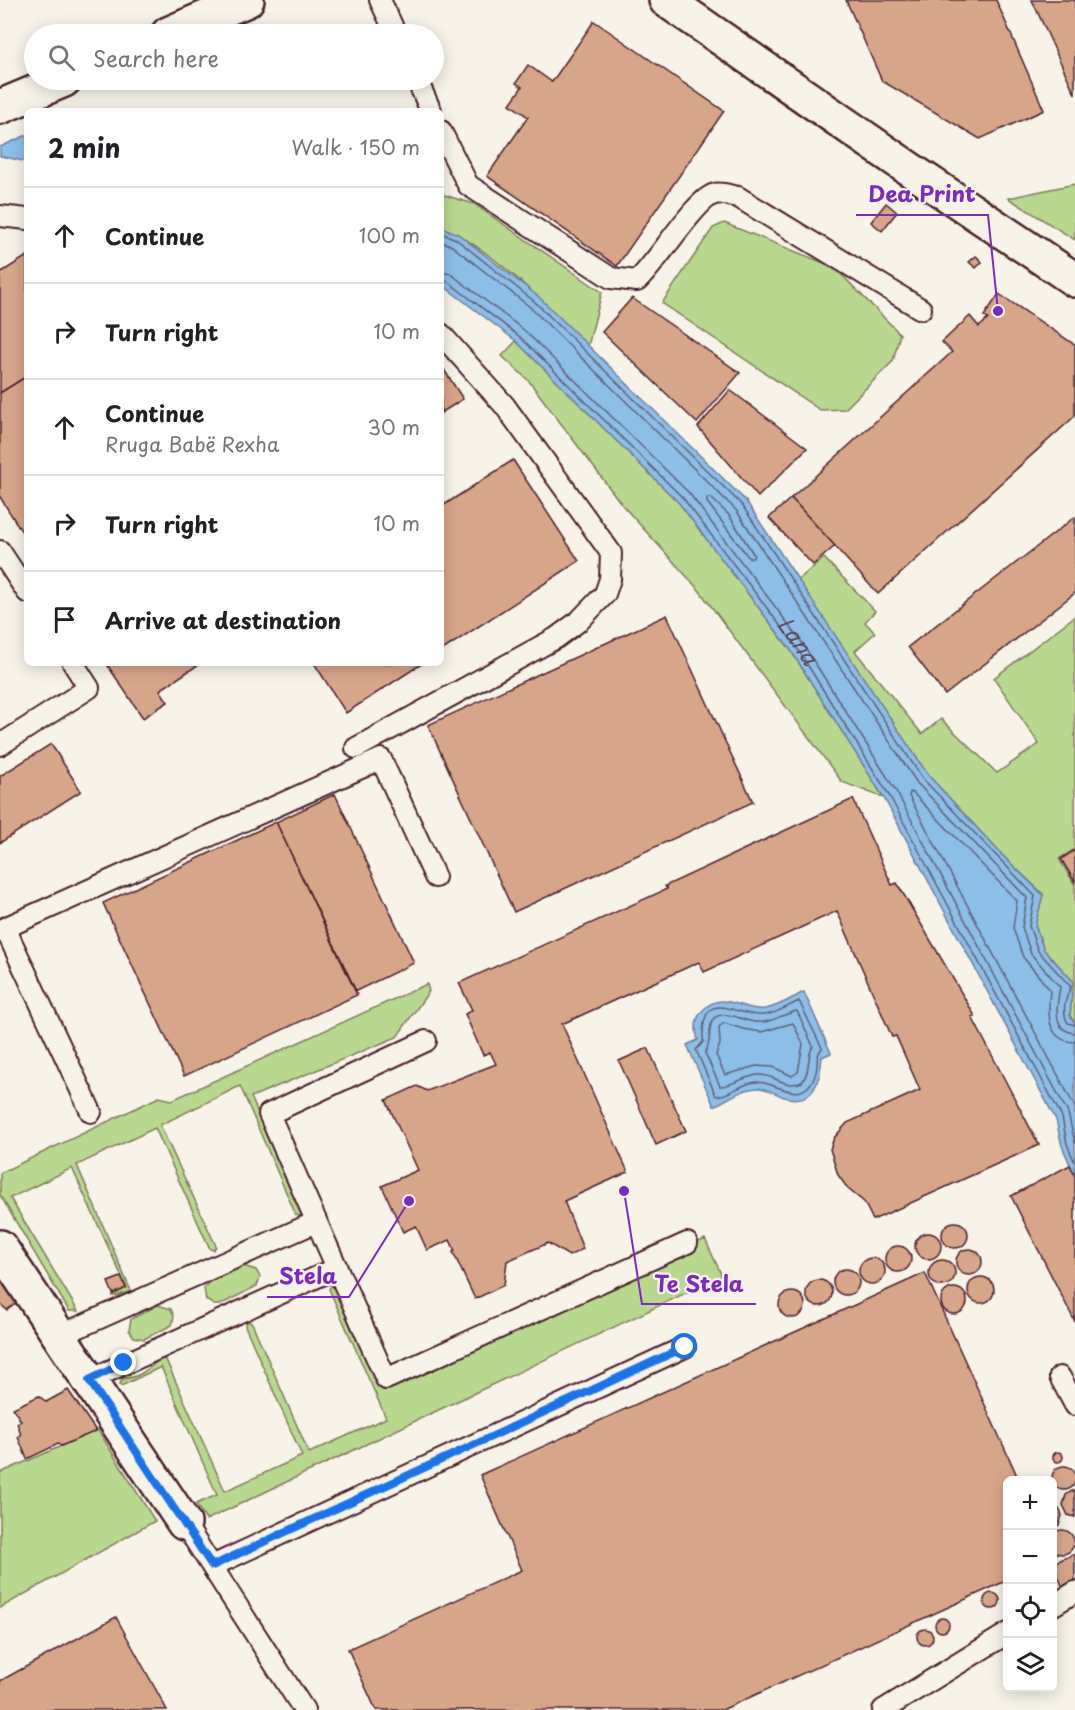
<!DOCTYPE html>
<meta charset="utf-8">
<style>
:root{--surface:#fff;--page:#f6f6f6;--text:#202124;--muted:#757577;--line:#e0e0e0}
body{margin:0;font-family:"Playpen Sans",sans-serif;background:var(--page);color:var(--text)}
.controls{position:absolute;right:18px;bottom:18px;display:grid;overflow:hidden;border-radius:9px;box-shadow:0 3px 15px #0003}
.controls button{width:54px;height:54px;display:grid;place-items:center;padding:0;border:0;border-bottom:2px solid var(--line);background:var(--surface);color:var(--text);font:30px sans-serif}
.stop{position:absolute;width:18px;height:18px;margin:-14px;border:4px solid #1a73e8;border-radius:50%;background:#fff}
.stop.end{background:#1a73e8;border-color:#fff;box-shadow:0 2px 6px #0008}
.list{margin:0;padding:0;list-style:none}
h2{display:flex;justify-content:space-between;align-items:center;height:78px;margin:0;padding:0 24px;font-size:26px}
h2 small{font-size:20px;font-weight:400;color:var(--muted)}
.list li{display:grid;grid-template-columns:39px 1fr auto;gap:18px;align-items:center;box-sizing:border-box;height:96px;padding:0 24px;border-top:2px solid var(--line)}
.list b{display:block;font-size:22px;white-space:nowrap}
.list p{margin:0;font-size:20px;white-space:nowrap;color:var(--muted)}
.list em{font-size:20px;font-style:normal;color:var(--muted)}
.icon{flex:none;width:33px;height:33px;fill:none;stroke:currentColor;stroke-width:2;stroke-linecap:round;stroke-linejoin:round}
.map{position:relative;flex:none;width:1075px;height:1710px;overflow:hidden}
.search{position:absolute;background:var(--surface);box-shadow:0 3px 15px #0003;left:24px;top:24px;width:420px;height:66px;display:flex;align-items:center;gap:15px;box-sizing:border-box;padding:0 21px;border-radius:33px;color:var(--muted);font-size:22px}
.panel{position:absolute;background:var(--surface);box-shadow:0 3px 15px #0003;left:24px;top:108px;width:420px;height:558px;border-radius:9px}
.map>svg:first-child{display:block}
.green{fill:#b8d78f;stroke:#817b5d;stroke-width:1.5}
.water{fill:#8cbee8;stroke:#727e9c;stroke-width:1.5}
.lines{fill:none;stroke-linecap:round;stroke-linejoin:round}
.shore{stroke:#645f77;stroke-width:1.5}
.building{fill:#d7a58a;stroke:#4a1f2b;stroke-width:1.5}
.service-casing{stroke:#4a1f2b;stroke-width:24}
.minor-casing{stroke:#4a1f2b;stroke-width:38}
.secondary-casing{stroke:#4a1f2b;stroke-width:38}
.service{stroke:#f7f3e8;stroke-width:20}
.minor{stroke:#f7f3e8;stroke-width:33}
.secondary{stroke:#f7f3e8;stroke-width:33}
.route{stroke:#1a73e8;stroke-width:8}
.labels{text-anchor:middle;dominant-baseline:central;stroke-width:4.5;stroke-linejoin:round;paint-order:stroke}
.water-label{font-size:22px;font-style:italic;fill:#5e4f64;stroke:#f7f3e8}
.leader{fill:none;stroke:#7b2cbf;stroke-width:2}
.callout-dot{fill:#7b2cbf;stroke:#f7f3e8;stroke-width:2}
.callout-label{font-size:22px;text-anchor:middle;font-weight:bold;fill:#7b2cbf;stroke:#f7f3e8;stroke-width:4.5;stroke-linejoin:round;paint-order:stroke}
</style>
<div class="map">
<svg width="1075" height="1710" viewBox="0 0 1075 1710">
<rect width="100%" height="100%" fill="#f7f3e8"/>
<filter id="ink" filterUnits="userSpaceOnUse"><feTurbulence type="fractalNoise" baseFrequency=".0167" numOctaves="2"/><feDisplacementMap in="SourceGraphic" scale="12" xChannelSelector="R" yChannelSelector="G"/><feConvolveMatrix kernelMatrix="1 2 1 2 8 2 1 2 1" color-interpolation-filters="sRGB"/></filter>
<g filter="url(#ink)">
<g class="green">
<polygon points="1075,184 1075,240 1008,198"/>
<path d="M441 194 474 204 602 292 588 346C550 309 490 246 441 227Z"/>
<polygon points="724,223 834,267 900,334 893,361 845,409 820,410 662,303 713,228"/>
<polygon points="516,341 679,503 790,649 884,798 842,782 699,590 623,506 529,381 502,356"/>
<polygon points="824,558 875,611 865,622 875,633 855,651 922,734 941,719 997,773 1039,744 994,678 1075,616 1075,849 1059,859 1075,885 1075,1024 1070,1016 1073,981 1044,950 1035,925 1043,894 1003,856 928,775 798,580"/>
<polygon points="427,984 429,991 397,1037 251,1097 302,1213 300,1216 296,1215 240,1086 160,1125 216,1246 214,1250 210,1249 155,1128 77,1165 131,1291 117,1296 112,1296 127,1288 72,1168 10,1198 78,1311 69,1311 0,1195 0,1173 159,1097 172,1100"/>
<path d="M705 1239 722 1276 206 1520 196 1504 217 1495 161 1367 121 1386 120 1384 123 1378C139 1379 149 1368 160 1359L166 1360 225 1491 302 1456 245 1326 247 1321 252 1323 309 1453 386 1418 329 1289 332 1284 337 1285 384 1389Z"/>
<polygon points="243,1266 256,1270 260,1277 257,1286 220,1305 214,1305 206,1300 204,1288 209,1282"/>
<polygon points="158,1305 171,1309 174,1316 172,1325 144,1339 134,1337 129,1330 131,1319"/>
<polygon points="98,1430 155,1521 0,1608 0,1473"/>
</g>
<g class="water">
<polygon points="27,135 27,162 0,156 0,147"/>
<polygon points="441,227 458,234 539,297 746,501 928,775 1003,856 1043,895 1035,926 1044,950 1073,981 1070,1016 1075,1024 1075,1176 1062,1146 1056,1120 884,798 790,649 679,503 516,341 441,284"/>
<path d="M804 992 831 1053 822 1057C820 1079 816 1106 784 1097 775 1094 768 1088 758 1088 743 1088 727 1100 714 1106L687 1045 698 1040C695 1030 695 1018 703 1010 723 989 742 1012 765 1009 778 1007 792 998 804 992Z"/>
</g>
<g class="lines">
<g class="shore">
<path d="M441 233 456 239 535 302 742 505 923 779 1035 896 1029 926 1038 951 1071 987C1066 997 1061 1012 1068 1023L1075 1025"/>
<path d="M441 241 452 246 530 307 736 510 917 783 1027 898 1022 927 1031 954 1060 987C1057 1004 1051 1031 1075 1033"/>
<path id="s1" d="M441 272 451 274 525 331 689 493 801 641 896 791 1068 1113 1075 1143"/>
<polyline points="441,279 447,281 520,337 683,498 795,645 889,795 1062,1117 1067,1144 1075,1163"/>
<polygon points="707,498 711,498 729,515 754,555 753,558 749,558 707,502"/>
<path d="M799 1001 822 1048C813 1060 820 1066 814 1078 801 1107 776 1081 756 1082 742 1083 729 1096 716 1096L696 1050 703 1042C701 982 734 1018 764 1015 776 1014 788 1006 799 1001Z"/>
<path d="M797 1011 813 1046C806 1058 811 1071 802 1082 787 1089 776 1076 761 1075 746 1074 734 1086 720 1086L705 1053C713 1041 706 1029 714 1018 727 1009 741 1021 755 1022 771 1024 782 1014 797 1011Z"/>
<polygon points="724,1023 743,1029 761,1032 793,1023 803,1044 798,1072 792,1076 773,1067 756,1066 725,1075 716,1055 720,1044 719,1027"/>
<path d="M1075 1042C1045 1041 1048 1011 1050 990L1023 957 1013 928 1017 901 913 793 910 792 909 796 1075 1107"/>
</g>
</g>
<g class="building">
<polygon points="846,0 996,0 1044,110 980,139 882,81"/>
<polygon points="1032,0 1075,0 1075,94"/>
<polygon points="594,21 724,111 617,266 487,176 528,117 510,104 522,87 516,83 528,65 552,82"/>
<polygon points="886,203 897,212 882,231 871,222"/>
<polygon points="27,256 27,376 0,393 0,273"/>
<polygon points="976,256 982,262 976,268 969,262"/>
<polygon points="999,294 1075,345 1075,416 878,594 791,498 952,352 942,342 970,316 979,327 988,319 984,316"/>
<polygon points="632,298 740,373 697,423 602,332"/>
<polygon points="441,365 463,399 441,413"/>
<polygon points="27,376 27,540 0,497 0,393"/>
<polygon points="730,390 807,448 758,497 698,427"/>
<polygon points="513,460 579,561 441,651 441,507"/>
<polygon points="791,498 835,546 813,565 769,518"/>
<polygon points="1075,517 1075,593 945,695 908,647"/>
<polygon points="667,615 753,802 514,912 428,725"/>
<polygon points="106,663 201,663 160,690 168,702 143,718"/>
<polygon points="314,663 423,663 346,713"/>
<polygon points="51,744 81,791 0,843 0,776"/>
<polygon points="335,794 414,963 356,991 276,822"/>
<polygon points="853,799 892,885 897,883 975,1016 972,1017 1039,1145 873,1220 864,1202 848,1189 838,1175 830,1149 834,1138 847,1123 920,1090 896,1036 892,1037 837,911 704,972 699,962 562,1024 628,1172 564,1201 583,1249 569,1256 548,1243 507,1261 504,1285 475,1299 453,1252 455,1251 450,1240 427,1250 416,1226 403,1232 382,1186 418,1170 386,1100 417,1086 427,1091 496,1064 490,1052 483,1055 465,1014 472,1010 459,983 667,889 665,886"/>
<polygon points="276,822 357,995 184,1076 103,903"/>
<polygon points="1075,850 1075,882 1061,859"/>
<polygon points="648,1048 686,1131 656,1145 619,1061"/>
<polygon points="1070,1165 1075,1176 1075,1322 1011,1196"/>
<circle cx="955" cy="1235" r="13"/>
<circle cx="928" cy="1246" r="13"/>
<circle cx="898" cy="1259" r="13"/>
<circle cx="969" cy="1262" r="13"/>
<circle cx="872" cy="1271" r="13"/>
<circle cx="942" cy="1273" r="13"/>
<circle cx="846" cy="1282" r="13"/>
<polygon points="925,1273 1019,1480 1008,1480 1008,1580 722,1710 376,1710 348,1649 522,1570 480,1475"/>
<polygon points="0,1274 18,1302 7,1310 0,1304"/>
<polygon points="121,1277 126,1288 113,1294 108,1282"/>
<circle cx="981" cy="1290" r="13"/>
<circle cx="819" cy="1293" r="13"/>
<circle cx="954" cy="1301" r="13"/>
<circle cx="792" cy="1305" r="13"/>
<polygon points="68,1390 96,1431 61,1446 58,1444 27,1459 18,1437 21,1435 17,1423 21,1421 13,1408 39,1396 46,1402"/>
<circle cx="1058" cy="1457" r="5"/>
<circle cx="1064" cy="1478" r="12"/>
<polygon points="1072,1491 1075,1491 1075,1517 1068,1515 1063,1505 1066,1495"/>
<polygon points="1052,1504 1059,1509 1062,1515 1059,1525 1052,1529"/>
<circle cx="1062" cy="1542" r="12"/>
<polygon points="1075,1554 1075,1588 1065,1593 1053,1563"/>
<circle cx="992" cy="1601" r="8"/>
<polygon points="116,1617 167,1710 0,1710 0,1681"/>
<circle cx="942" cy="1625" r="7"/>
<circle cx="925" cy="1637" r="8"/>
</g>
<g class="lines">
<defs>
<g id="service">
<polyline points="380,0 396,34"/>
<polyline points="417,80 431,111"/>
<path d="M441 131 468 185 611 278 637 281C657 263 696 198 715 194 721 192 731 196 738 197L921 309"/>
<polyline points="0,216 27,219"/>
<polyline points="0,551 27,592"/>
<polyline points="0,745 89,688 73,663"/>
<polyline points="356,748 556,638 579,621 605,594 610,579 611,553 505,406 441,334"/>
<polyline points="5,928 91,1112"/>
<polyline points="0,930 381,759 435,877"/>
<polyline points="426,1041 269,1114 386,1379 687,1243"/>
<polyline points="59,1336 316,1222"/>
<polyline points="1060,1377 1075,1405"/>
<polyline points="89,1380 337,1268"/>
<polyline points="184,1523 304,1710"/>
<polyline points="212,1566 685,1347"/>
<polyline points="1052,1606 1075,1592"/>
<polyline points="883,1710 1008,1633"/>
</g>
<g id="minor">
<polyline points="666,0 908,168 1075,280"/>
<polyline points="0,1247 184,1523"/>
</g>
<g id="secondary">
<polyline points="168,34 247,0"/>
<polyline points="0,107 64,80"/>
</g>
</defs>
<use href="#service" class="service-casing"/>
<use href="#minor" class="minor-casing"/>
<use href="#secondary" class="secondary-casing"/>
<use href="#service" class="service"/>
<use href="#minor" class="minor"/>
<use href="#secondary" class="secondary"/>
</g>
</g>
<g class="lines" filter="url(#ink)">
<polyline class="route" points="124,1363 89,1380 212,1566 685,1347"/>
</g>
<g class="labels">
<g class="water-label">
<text stroke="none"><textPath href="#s1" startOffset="518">Lana</textPath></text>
</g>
</g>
<path class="leader" d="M998 311L988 215H856M409 1201L349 1297H267M624 1191L642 1304H756"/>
<g class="callout-dot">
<circle cx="998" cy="311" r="6"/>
<circle cx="409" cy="1201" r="6"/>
<circle cx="624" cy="1191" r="6"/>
</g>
<g class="callout-label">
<text x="922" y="202">Dea Print</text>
<text x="308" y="1284">Stela</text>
<text x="699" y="1292">Te Stela</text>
</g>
</svg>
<div class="controls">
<button>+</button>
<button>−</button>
<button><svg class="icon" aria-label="locate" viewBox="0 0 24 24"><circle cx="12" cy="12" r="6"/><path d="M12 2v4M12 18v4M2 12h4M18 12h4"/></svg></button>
<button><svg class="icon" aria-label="layers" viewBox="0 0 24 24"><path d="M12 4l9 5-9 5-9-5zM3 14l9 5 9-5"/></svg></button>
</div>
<div class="stop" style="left:685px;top:1347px"></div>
<div class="stop end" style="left:124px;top:1363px"></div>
<div class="search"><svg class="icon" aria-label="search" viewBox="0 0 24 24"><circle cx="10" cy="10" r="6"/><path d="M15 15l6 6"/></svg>Search here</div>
<section class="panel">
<h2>2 min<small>Walk · 150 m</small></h2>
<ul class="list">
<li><svg class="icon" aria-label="ahead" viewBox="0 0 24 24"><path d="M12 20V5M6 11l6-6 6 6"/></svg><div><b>Continue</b></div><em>100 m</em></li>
<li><svg class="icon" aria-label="right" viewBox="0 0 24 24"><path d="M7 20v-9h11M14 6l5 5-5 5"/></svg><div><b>Turn right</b></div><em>10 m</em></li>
<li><svg class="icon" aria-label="ahead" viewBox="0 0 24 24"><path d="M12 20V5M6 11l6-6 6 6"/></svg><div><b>Continue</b><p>Rruga Babë Rexha</p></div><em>30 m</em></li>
<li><svg class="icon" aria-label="right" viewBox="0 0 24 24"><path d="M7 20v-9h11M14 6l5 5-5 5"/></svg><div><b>Turn right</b></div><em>10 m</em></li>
<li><svg class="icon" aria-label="arrive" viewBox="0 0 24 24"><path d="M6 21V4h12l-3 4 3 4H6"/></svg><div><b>Arrive at destination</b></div></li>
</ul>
</section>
</div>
